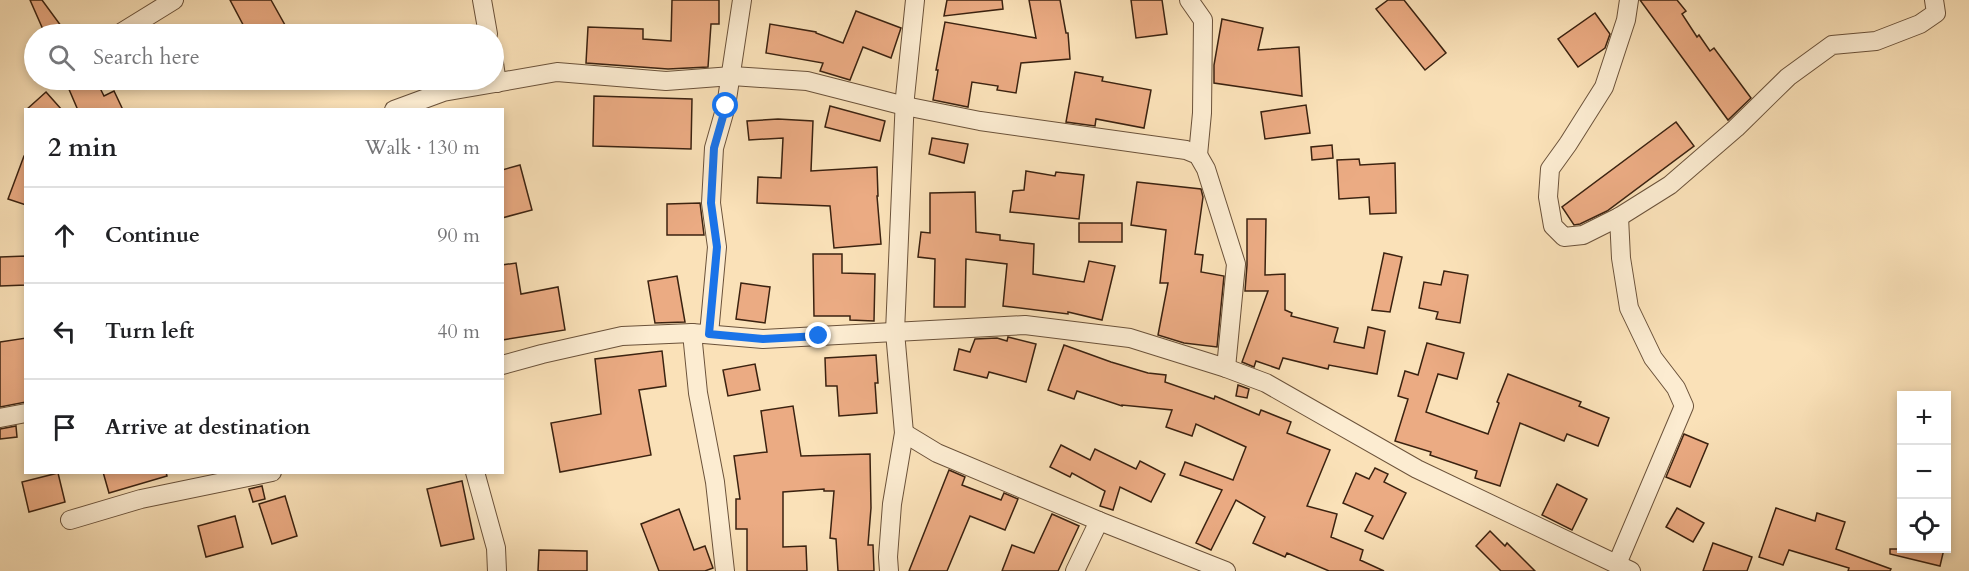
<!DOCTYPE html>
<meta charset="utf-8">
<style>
:root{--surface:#fff;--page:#f2f2f2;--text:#202124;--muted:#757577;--line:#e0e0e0}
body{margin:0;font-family:Cardo,serif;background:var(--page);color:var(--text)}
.controls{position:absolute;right:18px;bottom:18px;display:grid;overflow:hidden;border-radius:0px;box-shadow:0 3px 9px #0003}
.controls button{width:54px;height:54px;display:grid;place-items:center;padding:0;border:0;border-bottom:2px solid var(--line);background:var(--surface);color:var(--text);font:30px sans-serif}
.stop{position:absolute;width:18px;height:18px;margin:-14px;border:4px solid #1a73e8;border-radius:50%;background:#fff}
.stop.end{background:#1a73e8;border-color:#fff;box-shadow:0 2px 6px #0008}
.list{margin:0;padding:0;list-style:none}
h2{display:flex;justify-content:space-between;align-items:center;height:78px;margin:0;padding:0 24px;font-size:26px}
h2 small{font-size:20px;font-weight:400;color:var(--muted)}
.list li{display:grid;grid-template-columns:39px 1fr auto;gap:18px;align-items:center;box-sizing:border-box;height:96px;padding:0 24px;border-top:2px solid var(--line)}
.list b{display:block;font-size:22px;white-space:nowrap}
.list em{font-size:20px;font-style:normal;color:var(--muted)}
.icon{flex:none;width:33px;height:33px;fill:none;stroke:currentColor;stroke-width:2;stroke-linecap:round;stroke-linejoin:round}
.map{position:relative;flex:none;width:1969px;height:571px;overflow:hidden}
.search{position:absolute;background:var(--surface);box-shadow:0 3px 9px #0003;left:24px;top:24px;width:480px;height:66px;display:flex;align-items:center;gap:15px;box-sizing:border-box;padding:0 21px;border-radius:33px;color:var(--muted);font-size:22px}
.panel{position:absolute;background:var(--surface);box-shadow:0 3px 9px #0003;left:24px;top:108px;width:480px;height:366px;border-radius:0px}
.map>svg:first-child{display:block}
.building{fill:#ebab83;stroke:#3b2210;stroke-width:1.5}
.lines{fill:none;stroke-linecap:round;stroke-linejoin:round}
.minor-casing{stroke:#6b523a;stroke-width:20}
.minor{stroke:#fcecd1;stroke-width:18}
.route{stroke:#1a73e8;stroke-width:8}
</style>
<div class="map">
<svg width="1969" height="571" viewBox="0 0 1969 571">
<rect width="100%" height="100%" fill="#fae1b8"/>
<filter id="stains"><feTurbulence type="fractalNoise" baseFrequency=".00333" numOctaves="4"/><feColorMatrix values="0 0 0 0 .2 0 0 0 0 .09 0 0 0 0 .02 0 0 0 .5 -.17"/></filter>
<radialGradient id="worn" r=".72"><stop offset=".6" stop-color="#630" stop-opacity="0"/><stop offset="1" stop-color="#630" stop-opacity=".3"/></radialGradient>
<g class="building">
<polygon points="30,0 42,0 67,34 45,34"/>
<polygon points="230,0 271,0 290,34 248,34"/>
<polygon points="672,0 719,0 719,24 711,24 708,67 668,69 586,63 588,27 643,29 643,39 671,41"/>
<polygon points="947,0 1002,0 1003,9 944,16"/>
<polygon points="1029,0 1060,0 1066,33 1068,33 1070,59 1021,63 1016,93 997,90 998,86 972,82 968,107 933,100 938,70 936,70 945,22 1036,38"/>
<polygon points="1131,0 1162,0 1167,34 1136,38"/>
<polygon points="1388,0 1404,0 1446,53 1425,70 1376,9"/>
<polygon points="1640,0 1677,0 1686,11 1682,14 1697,37 1699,35 1710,51 1714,48 1751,98 1728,120"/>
<polygon points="856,11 901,28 891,58 863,47 850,80 820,71 823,63 766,53 770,24 816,32 816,33 843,43"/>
<polygon points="1595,13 1610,34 1605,48 1578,67 1558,39"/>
<polygon points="1222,19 1263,28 1258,50 1299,47 1302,96 1214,83 1214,65"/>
<polygon points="1075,72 1103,77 1102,81 1151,90 1144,128 1096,119 1095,126 1066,122"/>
<polygon points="65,80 96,80 104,96 114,91 123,110 74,110 77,108"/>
<polygon points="46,92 62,110 26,110"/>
<polygon points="594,96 692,99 691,149 593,146"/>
<polygon points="1306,105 1310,133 1265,139 1261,112"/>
<polygon points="830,106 885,121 880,141 825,127"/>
<polygon points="778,119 813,121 811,171 877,167 878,196 877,196 881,244 834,248 830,206 757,203 758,177 781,178 783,138 749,140 747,121"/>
<polygon points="1676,122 1694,146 1607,211 1580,224 1574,225 1562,207"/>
<polygon points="932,138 968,144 964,163 929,154"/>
<polygon points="1332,145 1333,158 1312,160 1311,147"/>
<polygon points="24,156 26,156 26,205 8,199"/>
<polygon points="1359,159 1360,165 1395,163 1396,213 1370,214 1369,197 1339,199 1337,160"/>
<polygon points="520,165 532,210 502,218 502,170"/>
<polygon points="1026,171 1055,176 1056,172 1084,175 1079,219 1010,212 1013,191 1024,190"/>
<polygon points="1137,182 1201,189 1203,197 1195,254 1203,255 1201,272 1224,276 1217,347 1184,343 1158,335 1168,283 1160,283 1166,230 1131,225"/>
<polygon points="975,192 976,232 1000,235 1000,240 1034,244 1033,274 1084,282 1089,261 1115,266 1102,320 1068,312 1068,314 1003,306 1007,264 966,259 965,307 934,307 935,259 918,257 921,232 930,233 930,193"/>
<polygon points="700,203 704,235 667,235 667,204"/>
<polygon points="1247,219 1266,219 1265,275 1285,274 1285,310 1292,313 1291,316 1338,328 1334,342 1364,348 1368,327 1385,331 1377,374 1329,365 1328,369 1283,358 1279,369 1256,361 1254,367 1242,362 1268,291 1245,291 1247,265"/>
<rect x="1079" y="223" width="43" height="19"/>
<polygon points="1384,253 1402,257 1390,312 1372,310"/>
<polygon points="813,254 842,254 842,273 875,274 874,321 850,320 850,316 814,316"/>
<polygon points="26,256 26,285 0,286 0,257"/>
<polygon points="516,263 521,294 558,287 565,330 502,340 502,265"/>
<polygon points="1444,271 1468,275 1460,323 1436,319 1438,312 1419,308 1424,282 1441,285"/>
<polygon points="677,276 685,322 655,323 648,281"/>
<polygon points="741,283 770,287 765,323 736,319"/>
<polygon points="1008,337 1036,344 1026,382 989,372 987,378 954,370 959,349 970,352 975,339 997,338 1007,341"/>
<polygon points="26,338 26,402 0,407 0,342"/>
<polygon points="1427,343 1464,353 1457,379 1438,374 1426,412 1488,434 1499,403 1497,402 1508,374 1581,402 1579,406 1609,418 1598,446 1567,434 1564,441 1520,423 1500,486 1475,478 1477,471 1430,455 1431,452 1395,441 1408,399 1398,396 1405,371 1418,375"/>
<polygon points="1064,345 1111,362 1148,373 1166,375 1165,382 1214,399 1215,396 1259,415 1261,410 1291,422 1287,433 1330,450 1307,506 1337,514 1331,537 1363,550 1360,560 1384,571 1329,571 1287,553 1285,557 1253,543 1265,517 1236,500 1211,550 1196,543 1222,490 1180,475 1185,462 1233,480 1246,447 1196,424 1192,436 1166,427 1172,410 1122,405 1122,406 1077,391 1074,399 1048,390"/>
<polygon points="662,351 666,386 639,390 651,455 560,472 551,423 601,414 595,359"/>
<polygon points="876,355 878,383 875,383 877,413 839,416 837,386 826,386 825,358"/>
<polygon points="755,364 760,390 728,396 723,370"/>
<polygon points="1238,385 1249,389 1247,398 1236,396"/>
<polygon points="793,406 801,456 870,454 871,508 868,545 873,545 874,571 838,571 836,539 830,538 834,491 824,491 824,489 783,492 783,547 806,546 807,571 747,571 747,529 736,529 736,499 740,499 734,456 767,452 761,411"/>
<polygon points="16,426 17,437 0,439 0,429"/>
<polygon points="1684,434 1708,444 1690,487 1666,477"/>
<polygon points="1061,445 1090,460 1095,449 1136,469 1140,461 1165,474 1151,502 1120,487 1113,510 1100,506 1105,491 1072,473 1070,477 1050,467"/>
<polygon points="1375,468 1388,474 1384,482 1406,493 1383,539 1365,531 1373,516 1343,503 1356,473 1369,479"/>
<polygon points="949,470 965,477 962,485 1001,500 1004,493 1018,499 1005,530 970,516 947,571 909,571"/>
<polygon points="103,472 166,472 167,476 109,493"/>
<polygon points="58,473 65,502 29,512 22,482"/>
<polygon points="462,481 474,539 441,546 427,489"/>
<polygon points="1557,484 1587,499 1572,530 1542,515"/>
<polygon points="262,486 265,499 253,502 249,489"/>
<polygon points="285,496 297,536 272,544 259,504"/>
<polygon points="1677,508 1704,523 1693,542 1666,527"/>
<polygon points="1776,508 1815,521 1817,513 1845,522 1836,549 1891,569 1890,571 1848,571 1849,568 1789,550 1783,565 1759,557"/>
<polygon points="679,509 694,550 705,546 713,568 705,571 659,571 641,524"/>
<polygon points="1052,514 1079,526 1058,571 1002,571 1012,545 1034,553"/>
<polygon points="235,516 243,547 206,557 198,526"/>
<polygon points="1490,531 1505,546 1507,543 1535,571 1501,571 1476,546"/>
<polygon points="1713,543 1752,557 1747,571 1703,571"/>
<polygon points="1890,549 1944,549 1940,566 1890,554"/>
<polygon points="539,550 587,551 587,571 538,571"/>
</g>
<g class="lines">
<defs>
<g id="minor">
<polyline points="482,0 488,34"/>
<polyline points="1189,0 1203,20 1202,113 1198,155"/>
<polyline points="1629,0 1626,20 1604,87 1568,144 1550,169 1548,197 1553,226 1564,237 1583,235 1619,217 1670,185 1736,128 1788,77 1832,45 1876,41 1920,24 1936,13 1934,0"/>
<polyline points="119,34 174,0"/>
<polyline points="494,63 497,83"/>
<polyline points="394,110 443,92 557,72 666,81 732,76 807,81 905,106 980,121 1186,150 1198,155 1206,169 1236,264 1226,368"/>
<polyline points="692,333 698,393 715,482 725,571"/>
<polyline points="709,334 717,247 711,203 714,148 726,106 742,0"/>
<polyline points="502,365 542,354 622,336 692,333 763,339 1025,325 1130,338 1226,368 1266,383 1417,469 1631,571"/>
<polyline points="0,418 26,413"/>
<polyline points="904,433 937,453 1099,521 1226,571"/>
<polyline points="475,472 496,548 497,571"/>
<polyline points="70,520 141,499 272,472"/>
<polyline points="1617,564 1684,406 1676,388 1653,358 1629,308 1621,258 1619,217"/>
<polyline points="889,571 888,557 892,504 904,433 895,332 905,97 915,0"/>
<polyline points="1075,571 1099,521"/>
</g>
</defs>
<use href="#minor" class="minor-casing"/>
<use href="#minor" class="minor"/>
</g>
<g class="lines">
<polyline class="route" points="726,106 714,148 711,203 717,247 709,334 763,339 819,336"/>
</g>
<rect width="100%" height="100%" filter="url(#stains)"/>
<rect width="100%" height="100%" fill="url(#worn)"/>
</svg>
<div class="controls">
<button>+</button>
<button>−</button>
<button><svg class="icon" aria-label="locate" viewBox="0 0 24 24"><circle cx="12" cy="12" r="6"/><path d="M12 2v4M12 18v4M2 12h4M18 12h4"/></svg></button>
</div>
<div class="stop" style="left:726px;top:106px"></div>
<div class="stop end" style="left:819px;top:336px"></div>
<div class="search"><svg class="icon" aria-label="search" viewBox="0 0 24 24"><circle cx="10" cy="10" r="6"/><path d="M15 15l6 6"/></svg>Search here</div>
<section class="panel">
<h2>2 min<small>Walk · 130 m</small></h2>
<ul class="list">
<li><svg class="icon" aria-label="ahead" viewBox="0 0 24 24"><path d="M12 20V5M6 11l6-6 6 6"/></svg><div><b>Continue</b></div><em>90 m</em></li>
<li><svg class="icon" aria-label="left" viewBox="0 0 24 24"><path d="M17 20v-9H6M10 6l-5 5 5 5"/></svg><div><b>Turn left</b></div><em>40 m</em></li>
<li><svg class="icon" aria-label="arrive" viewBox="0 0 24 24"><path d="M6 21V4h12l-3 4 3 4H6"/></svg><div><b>Arrive at destination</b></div></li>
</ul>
</section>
</div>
